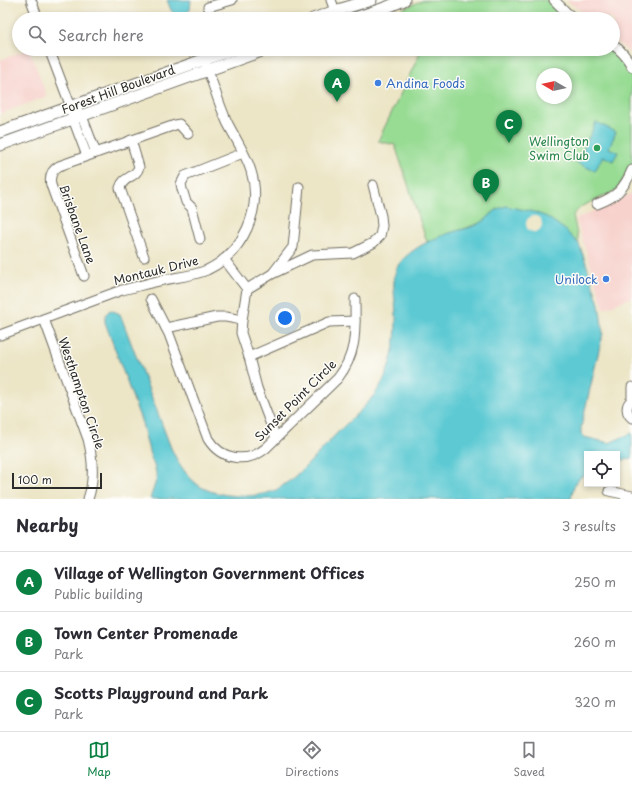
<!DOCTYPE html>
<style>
:root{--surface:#fff;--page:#f2f2f3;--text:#2b2b33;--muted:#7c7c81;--line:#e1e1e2;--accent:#0b8043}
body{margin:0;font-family:"Playpen Sans",sans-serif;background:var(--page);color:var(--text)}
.controls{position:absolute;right:12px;bottom:12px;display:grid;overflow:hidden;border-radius:0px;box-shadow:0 2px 6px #0003}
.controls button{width:36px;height:36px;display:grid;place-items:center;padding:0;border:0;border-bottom:1px solid var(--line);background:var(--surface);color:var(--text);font:20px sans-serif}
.compass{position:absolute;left:536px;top:68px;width:36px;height:36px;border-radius:50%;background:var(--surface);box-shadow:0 2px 6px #0003;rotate:279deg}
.scale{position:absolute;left:12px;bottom:10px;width:90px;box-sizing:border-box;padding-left:4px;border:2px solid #2b2b2b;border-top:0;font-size:11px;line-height:14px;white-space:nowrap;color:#2b2b2b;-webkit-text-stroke:3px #fdfcf7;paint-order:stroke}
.you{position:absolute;left:285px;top:318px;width:14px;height:14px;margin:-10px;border:3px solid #fff;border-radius:50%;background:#1a73e8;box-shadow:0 0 0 6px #1a73e833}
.badge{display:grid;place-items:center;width:26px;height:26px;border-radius:50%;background:var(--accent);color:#fff;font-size:13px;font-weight:700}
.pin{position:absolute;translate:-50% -33px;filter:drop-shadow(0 1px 2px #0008)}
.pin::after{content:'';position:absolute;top:21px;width:14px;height:12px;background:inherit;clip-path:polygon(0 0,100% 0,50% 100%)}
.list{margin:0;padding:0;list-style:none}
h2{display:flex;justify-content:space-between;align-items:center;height:52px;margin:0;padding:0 16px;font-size:17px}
h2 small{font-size:13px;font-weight:400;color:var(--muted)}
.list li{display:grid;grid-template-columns:26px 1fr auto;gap:12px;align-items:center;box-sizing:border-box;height:60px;padding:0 16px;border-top:1px solid var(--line)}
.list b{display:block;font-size:15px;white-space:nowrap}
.list p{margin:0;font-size:13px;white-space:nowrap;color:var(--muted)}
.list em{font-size:13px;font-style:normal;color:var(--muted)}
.icon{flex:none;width:22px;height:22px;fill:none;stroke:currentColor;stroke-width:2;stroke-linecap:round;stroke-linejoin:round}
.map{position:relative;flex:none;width:632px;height:499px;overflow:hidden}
.search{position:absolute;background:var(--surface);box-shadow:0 2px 6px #0003;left:12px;right:12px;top:12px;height:44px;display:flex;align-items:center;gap:10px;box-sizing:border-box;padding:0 14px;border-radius:22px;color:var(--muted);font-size:15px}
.sheet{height:232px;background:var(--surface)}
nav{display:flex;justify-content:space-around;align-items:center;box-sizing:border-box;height:56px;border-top:1px solid var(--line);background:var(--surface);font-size:11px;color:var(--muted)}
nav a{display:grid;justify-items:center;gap:2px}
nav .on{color:var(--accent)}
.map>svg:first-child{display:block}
.built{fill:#f7d0cb}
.green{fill:#98dc94;stroke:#628460;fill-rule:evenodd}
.water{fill:#5cc9d3;stroke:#447a7f}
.pier{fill:#ece5c6}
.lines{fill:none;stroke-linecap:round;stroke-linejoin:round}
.minor-casing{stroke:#6f6c61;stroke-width:11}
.major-casing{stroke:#6f6c61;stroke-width:13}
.minor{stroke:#fff;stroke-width:9}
.major{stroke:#fff;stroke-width:11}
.shop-dot{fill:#3f7fe0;stroke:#fdfcf7;stroke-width:1.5}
.leisure-dot{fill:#2e9e5b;stroke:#fdfcf7;stroke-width:1.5}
.labels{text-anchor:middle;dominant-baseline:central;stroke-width:3;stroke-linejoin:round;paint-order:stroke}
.shop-label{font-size:12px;fill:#366cbe;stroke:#fdfcf7;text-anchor:start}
.street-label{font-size:12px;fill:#2b2b2b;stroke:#fdfcf7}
.leisure-label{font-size:12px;fill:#27864d;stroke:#fdfcf7;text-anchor:end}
</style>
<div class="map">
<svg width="632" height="499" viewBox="0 0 632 499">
<rect width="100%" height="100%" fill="#fdfcf7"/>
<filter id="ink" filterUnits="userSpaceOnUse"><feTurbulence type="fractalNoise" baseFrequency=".025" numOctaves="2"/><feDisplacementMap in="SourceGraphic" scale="8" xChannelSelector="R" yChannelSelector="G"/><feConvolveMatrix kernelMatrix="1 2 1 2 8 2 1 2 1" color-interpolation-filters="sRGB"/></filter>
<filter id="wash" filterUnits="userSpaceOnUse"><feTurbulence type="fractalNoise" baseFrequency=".012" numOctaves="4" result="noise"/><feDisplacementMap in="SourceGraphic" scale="16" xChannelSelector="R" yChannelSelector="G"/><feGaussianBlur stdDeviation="0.9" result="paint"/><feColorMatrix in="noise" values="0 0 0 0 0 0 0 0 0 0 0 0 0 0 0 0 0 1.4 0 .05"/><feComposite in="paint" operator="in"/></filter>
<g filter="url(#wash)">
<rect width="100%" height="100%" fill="#ece5c6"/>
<g class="built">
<polygon points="567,0 632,0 632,55 613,39 613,19 590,19"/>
<polygon points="29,49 47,96 0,114 0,60"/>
<polygon points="632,193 632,297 604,309 576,219"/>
</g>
<g class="green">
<polygon points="423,0 553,0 578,19 380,19"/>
<path d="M391 49H613L632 67V165L616 191 582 206 573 215 579 244 564 229 497 209 483 222 427 242 395 145 378 141 420 53ZM542 74H566V98H542Z"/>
</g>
<g class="water">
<polygon points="167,0 191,0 190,10 184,15 175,15 171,10"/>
<polygon points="596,122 616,132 609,148 618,152 613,161 603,156 595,171 577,163"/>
<path d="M506 206 534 212 547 217 564 229 579 244 586 263 599 304 603 333 581 427V433L584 437 609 443 632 433V459L617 461V454H587V474C576 477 573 488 571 499H150L157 478 155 468 150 455 142 423 105 322C105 316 105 313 111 310L120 314 171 448C177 461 186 476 198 485 216 498 255 499 276 490 300 476 319 452 338 432 355 415 378 397 386 374 393 357 396 339 396 321 397 305 389 278 399 264 412 247 436 237 456 231 464 229 474 227 482 222 488 219 492 212 498 209 500 208 504 207 506 206Z"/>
</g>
<circle class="pier" cx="534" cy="224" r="8"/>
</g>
<g filter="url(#ink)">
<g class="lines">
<defs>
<g id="minor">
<polyline points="31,0 38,19"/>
<polyline points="331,0 338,19"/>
<polyline points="554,0 566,12 575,19"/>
<polyline points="208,7 232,0"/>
<path d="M613 45C621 50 628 59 632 67"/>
<polyline points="49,49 71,107 73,119 87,156"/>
<polyline points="77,111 82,116 96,153"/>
<path d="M131 140 139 167C136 178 123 176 120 188L144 257"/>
<path d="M597 204C616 197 624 189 632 170"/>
<polyline points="200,239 192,208 186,202 182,189 181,184 185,176 243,153"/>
<polyline points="224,259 247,289 242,320 241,333 249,357 257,388 276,438"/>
<polyline points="273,273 293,247 299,187"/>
<path d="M84 276 51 185C49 176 52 170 59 166L175 125 179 124 188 134"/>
<polyline points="247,289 272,274 312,255 353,253 373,243 380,236 382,226 381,216 373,185"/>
<path d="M151 299 169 334 208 439C221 460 247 464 266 448L338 378C358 352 355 329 355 299"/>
<path d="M44 319 88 439C93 459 95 479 88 499"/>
<polyline points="166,328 217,317 226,317 242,320"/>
<path d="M0 335 122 290C135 287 149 283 163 280 178 277 193 276 207 270 243 253 263 210 251 171 246 154 235 138 227 122 219 104 213 84 206 65"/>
<polyline points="249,357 329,322 355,321"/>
<path d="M632 400C625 405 626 413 632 418"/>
<polyline points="632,400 632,387"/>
<polyline points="609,491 632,496"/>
</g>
<g id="major">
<polyline points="313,19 335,11 371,0"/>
<polyline points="352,19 385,8 404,0"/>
<polyline points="0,132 234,49"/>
<polyline points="0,145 267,49"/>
</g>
</defs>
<use href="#minor" class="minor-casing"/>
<use href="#major" class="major-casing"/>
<use href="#minor" class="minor"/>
<use href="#major" class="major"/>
</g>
</g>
<g class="shop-dot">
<circle cx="378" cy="83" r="4"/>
<circle cx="606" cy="279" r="4"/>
</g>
<circle class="leisure-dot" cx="597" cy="148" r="4"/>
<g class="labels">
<g class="shop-label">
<text x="386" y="83">Andina Foods</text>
<text x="598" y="279" text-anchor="end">Unilock</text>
</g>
<g class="street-label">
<text transform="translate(118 89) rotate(-20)">Forest Hill Boulevard</text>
<text transform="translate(78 224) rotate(70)">Brisbane Lane</text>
<text transform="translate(156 270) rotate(-14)">Montauk Drive</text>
<text transform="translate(82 393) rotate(71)">Westhampton Circle</text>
<text transform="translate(295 400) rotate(-45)">Sunset Point Circle</text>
</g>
<g class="leisure-label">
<text x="589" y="141">Wellington<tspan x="589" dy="14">Swim Club</tspan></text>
</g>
</g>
</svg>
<div class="controls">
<button><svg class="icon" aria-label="locate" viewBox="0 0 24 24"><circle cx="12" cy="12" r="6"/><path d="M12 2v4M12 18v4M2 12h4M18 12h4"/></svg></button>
</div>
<svg class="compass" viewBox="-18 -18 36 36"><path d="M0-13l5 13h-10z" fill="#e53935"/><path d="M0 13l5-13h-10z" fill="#7c7c81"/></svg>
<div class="scale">100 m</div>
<div class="you"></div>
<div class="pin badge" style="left:337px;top:102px">A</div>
<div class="pin badge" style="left:486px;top:202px">B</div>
<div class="pin badge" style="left:509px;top:143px">C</div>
<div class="search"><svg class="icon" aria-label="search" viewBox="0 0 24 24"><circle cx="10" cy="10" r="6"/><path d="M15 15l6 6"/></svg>Search here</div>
</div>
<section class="sheet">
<h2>Nearby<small>3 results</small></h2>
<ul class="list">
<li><span class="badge">A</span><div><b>Village of Wellington Government Offices</b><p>Public building</p></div><em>250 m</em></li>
<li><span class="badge">B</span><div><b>Town Center Promenade</b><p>Park</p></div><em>260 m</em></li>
<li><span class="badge">C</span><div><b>Scotts Playground and Park</b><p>Park</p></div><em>320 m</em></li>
</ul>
</section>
<nav>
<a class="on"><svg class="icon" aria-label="map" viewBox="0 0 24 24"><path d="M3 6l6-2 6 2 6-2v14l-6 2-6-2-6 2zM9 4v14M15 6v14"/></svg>Map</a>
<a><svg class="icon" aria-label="directions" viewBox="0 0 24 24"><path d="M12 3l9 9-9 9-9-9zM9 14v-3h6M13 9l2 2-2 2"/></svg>Directions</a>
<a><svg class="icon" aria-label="saved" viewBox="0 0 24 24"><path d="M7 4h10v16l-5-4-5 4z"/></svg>Saved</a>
</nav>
